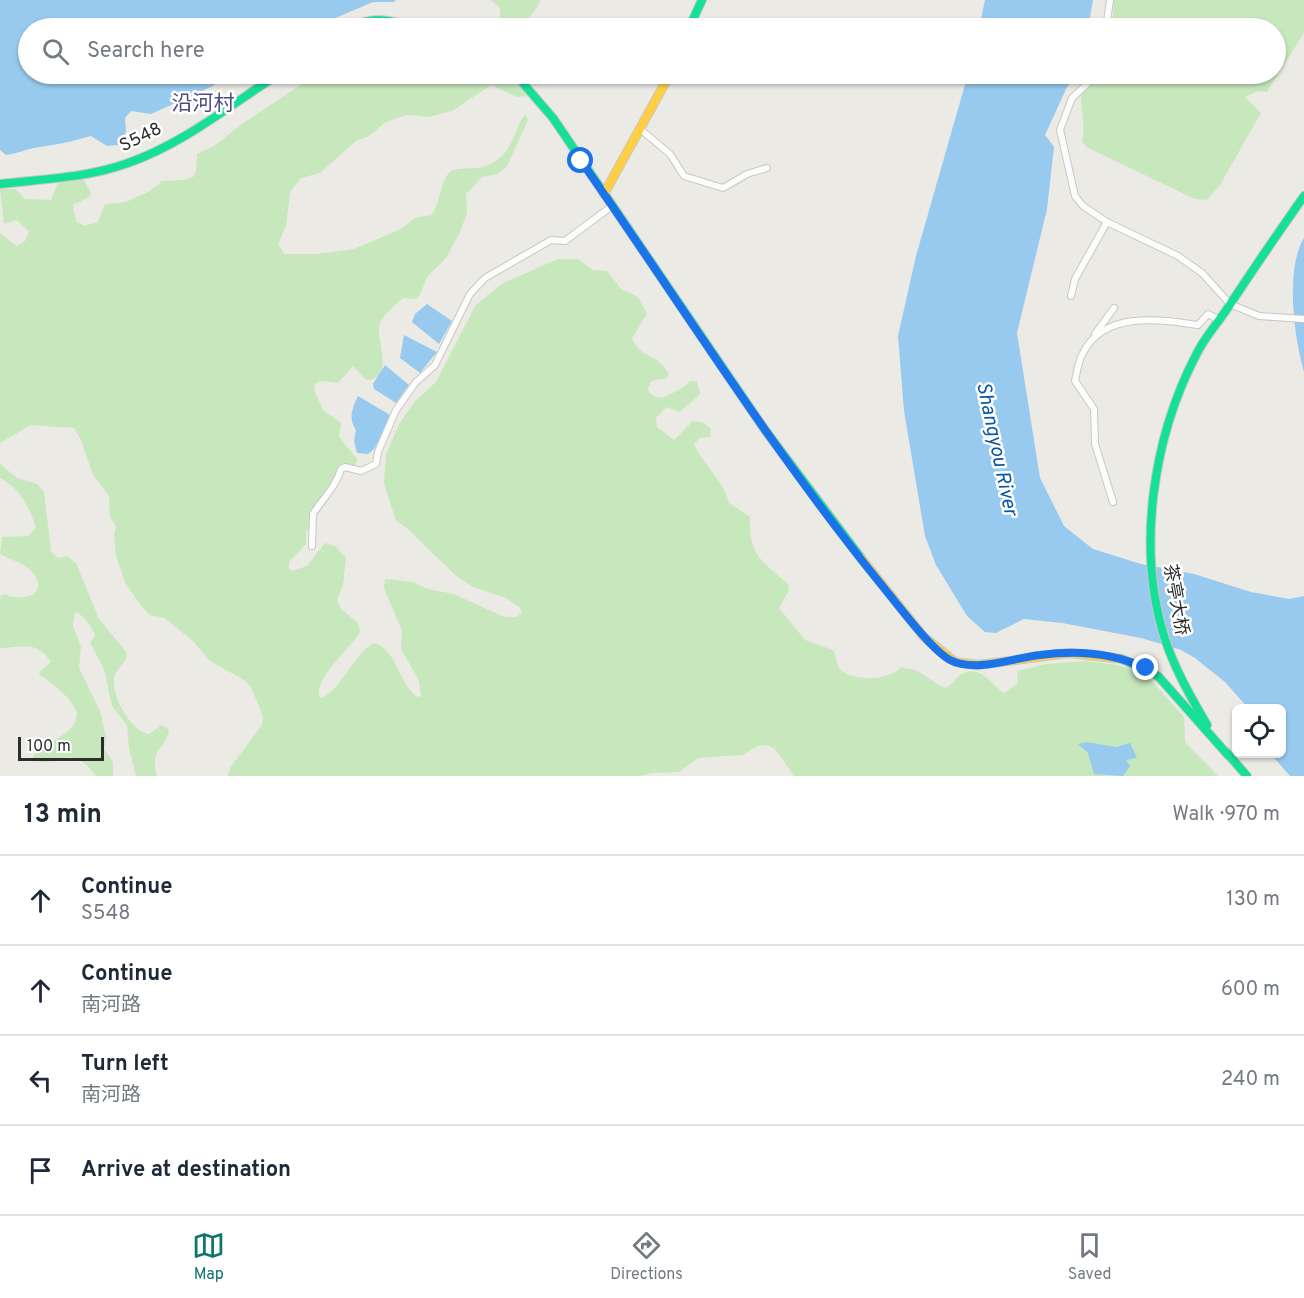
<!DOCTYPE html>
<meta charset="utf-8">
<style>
:root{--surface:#fff;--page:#f2f2f3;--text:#1f2937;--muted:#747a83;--line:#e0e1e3;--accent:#0f766e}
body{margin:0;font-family:Overpass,"Noto Sans SC",sans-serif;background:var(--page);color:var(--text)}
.controls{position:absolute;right:18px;bottom:18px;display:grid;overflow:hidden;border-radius:9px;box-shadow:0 2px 4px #0004}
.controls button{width:54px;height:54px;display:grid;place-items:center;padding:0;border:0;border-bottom:2px solid var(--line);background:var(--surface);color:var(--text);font:30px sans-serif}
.scale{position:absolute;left:18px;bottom:15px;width:86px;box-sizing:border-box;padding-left:6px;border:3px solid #2d2d2d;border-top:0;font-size:16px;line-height:21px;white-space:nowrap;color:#2d2d2d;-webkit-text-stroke:4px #fff;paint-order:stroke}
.stop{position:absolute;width:18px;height:18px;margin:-14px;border:4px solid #1a73e8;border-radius:50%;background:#fff}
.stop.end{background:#1a73e8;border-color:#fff;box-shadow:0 2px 6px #0008}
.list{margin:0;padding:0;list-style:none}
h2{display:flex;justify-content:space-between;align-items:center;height:78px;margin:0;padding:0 24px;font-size:26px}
h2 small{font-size:20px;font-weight:400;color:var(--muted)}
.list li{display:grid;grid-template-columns:39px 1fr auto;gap:18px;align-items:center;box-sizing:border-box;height:90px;padding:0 24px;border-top:2px solid var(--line)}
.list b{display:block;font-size:22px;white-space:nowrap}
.list p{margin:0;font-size:20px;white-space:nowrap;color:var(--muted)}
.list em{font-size:20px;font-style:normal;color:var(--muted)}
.icon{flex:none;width:33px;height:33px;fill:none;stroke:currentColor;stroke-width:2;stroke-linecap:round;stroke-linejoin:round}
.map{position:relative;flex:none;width:1304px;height:776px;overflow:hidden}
.search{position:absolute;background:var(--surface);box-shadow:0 2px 4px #0004;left:18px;right:18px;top:18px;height:66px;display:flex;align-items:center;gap:15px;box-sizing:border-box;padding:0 21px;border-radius:33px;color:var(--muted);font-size:22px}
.sheet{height:438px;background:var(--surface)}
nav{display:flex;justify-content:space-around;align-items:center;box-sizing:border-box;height:84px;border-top:2px solid var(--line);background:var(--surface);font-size:16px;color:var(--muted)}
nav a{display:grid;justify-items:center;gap:3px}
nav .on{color:var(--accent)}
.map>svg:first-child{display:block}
.green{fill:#c7e8bc}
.water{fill:#97caee}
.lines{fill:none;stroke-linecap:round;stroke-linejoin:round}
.street-casing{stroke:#c9c8c8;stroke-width:8}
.fast-casing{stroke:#c9c8c8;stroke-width:10}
.slow-casing{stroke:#c9c8c8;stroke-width:10}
.street{stroke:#fcfcfb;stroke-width:6}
.fast{stroke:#16e098;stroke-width:8}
.slow{stroke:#ffcf43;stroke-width:8}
.route{stroke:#1a73e8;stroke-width:8}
.labels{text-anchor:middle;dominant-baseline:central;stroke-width:5;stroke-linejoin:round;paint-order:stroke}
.street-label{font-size:18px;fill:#2d2d2d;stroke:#fff}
.water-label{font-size:20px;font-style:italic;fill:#0b57a4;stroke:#fff}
.quarter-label{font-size:21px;fill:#4c4d80;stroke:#fff}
</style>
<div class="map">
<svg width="1304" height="776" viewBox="0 0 1304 776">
<rect width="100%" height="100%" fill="#eceae4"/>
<g class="green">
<path d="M491 0H540C538 10 522 28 511 28L500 19V8Z"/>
<path d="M1114 0H1304V33L1267 92 1258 91 1245 97 1261 113 1220 185 1207 200 1195 199 1086 147 1082 141C1086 126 1081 113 1081 99 1081 91 1092 81 1095 74H1276V28H1112Z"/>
<path d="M317 74H506L524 90 526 96 517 97 491 85 452 111 428 117 407 115 386 122 369 136 356 141 320 173 301 178 290 192 286 226 278 244 284 254H317L354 249 401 229 415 218 431 215C442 203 438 185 449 173 459 163 481 176 501 157 513 146 515 130 523 117L526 115 528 120 507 166 498 174 482 177 466 194 467 213 460 232 446 258 427 277 420 295 415 299 403 298C396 305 384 314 380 323 374 339 397 379 366 380L353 366 338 383 320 381 315 384 314 390 323 410 341 423 339 437 357 459 355 467 343 471 338 479 336 488 306 532V544L289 562V569L292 571 307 566 325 543 335 546 346 558 343 585 337 600 341 609 358 623 360 632C351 648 311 681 320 698 338 695 354 653 374 643 398 650 399 686 418 697L421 696 419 681 401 649 402 631 384 588 385 579 412 582 428 589 454 594 504 617H517L522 612 519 607 506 598 473 587 456 576 408 529 396 521 384 483 386 455 399 424 415 401 436 382 475 306 503 283 558 259H578L593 270 607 271 621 289 638 297 647 314 632 338C642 361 656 351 669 374L667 378 652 381 647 389 653 396 662 398 681 389 690 381H697L700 393 698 396 680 412 666 407 656 418 657 427 674 440 693 421 704 423 711 429 710 437 700 438 694 444C704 466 724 481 729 503L750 517C749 556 761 560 788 584L789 590 779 608 805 640 833 650C837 656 835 666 842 671 857 682 890 680 901 667 908 669 916 669 921 673 930 679 936 684 946 688 953 685 956 676 964 673 981 665 992 685 1004 693L1018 683 1017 671 1046 664 1086 661 1117 665 1138 672 1149 678 1184 717 1185 742 1218 776H794L775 749 767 745 758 746 742 755 698 758 679 772 651 773 641 776H228L230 768 262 725 263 716 251 687 244 680 210 661 194 642 165 618 150 615 141 606 125 582 116 556 114 536 116 526 110 517 109 496 93 475 81 440 74 428 31 425 0 443V233L16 246 25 241 29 232 17 220 4 224 0 189H16L25 199 51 200 58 183 83 179 91 193 89 197 73 205 76 221 84 226 98 222 105 204 126 202 150 191 162 181 184 180 193 177 196 172 197 154 214 146 242 124Z"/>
<path d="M0 464 17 478 37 484 44 491 51 552 58 558 67 556 76 563 99 619 127 653C127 664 116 667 114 678 111 695 131 732 149 734L162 725 169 730C166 750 149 747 157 776H136L129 748 127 725 112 706 104 669 90 643 95 636C93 627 84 615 75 612L73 626 81 647 79 668 100 711 106 737 104 749 113 762V776H96C68 738 56 772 32 759 40 740 76 739 77 713 72 698 53 684 40 675L39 672 51 662C35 639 22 648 0 648V596L5 594C17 601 47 598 36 577 27 562 13 562 0 554L2 537 28 536 36 528C31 509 19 487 0 478Z"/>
</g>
<g class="water">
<path d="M0 0H396L394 2H373L312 28H28V74H229L213 86 151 114 131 111 125 118 126 132 118 145 107 146 91 136C71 142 53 145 34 148 24 150 16 154 6 155L0 150Z"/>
<polygon points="985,0 1093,0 1088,28 979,28"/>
<polygon points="968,74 1079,74 1067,87 1045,135 1054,147 1047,209 1017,333 1040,478 1064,526 1093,549 1141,564 1194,574 1251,592 1289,599 1304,596 1304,776 1290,776 1271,754 1282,754 1282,708 1248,708 1225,682 1195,658 1181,650 1141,638 1062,623 1024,619 996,633 985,632 967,616 936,565 925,536 904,411 898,336 916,256"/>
<path d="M1304 238V372C1294 338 1285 269 1304 238Z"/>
<polygon points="427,304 452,321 439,344 412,322 415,314"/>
<polygon points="404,335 437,352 420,373 400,358"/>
<polygon points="385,365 409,385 396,403 374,389 373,384"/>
<path d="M358 396 390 415 375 448 368 454 357 453 354 441 356 430C348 419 352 408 358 396Z"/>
<polygon points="1086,742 1116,747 1130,743 1137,758 1126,760 1130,766 1123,776 1094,774 1088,753 1078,744"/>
</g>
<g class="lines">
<defs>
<g id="street">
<polyline points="1106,28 1110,0"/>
<polyline points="1093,74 1088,83 1072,98 1060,130 1075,196 1083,206 1107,222 1178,256 1202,273 1230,304 1259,316 1304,319"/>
<polyline points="640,129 670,154 684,176 723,188 747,174 767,168"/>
<polyline points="1071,296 1075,279 1107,222"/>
<polyline points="1095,334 1114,308"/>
<path d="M1113 502 1095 444 1094 409 1075 381C1077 372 1078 361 1083 353 1104 311 1159 319 1198 325L1208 314 1219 320"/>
<path d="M312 546 313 514C323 498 336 487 341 469L345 467 361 471 376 464 378 452 396 410 416 382 435 365 470 294 485 278 551 240 565 241 612 206"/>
</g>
<g id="fast">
<path d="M350 28C372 16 391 19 414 28"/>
<polyline points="689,28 702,0"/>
<polyline points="515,74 553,118 765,430 861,558"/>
<path d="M0 184C42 179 87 178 128 163 183 144 230 105 279 74"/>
<polyline points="1122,659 1158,676 1228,755"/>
<path d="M1207 725C1191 697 1175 670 1165 639 1136 549 1153 438 1196 355 1204 338 1217 324 1227 309 1252 271 1278 233 1304 196"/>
<polyline points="1226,752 1247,776"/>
</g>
<g id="slow">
<polyline points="604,194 670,74"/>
<polyline points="861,558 924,637 955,662 978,665 1069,653 1122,659"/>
</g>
</defs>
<use href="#street" class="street-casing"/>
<use href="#fast" class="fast-casing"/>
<use href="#slow" class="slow-casing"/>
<use href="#street" class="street"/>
<use href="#fast" class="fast"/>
<use href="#slow" class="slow"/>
</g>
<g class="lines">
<path class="route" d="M581 161C680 302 771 449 880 583 895 601 931 650 950 660 976 673 1012 658 1040 655 1075 650 1113 653 1146 668"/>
</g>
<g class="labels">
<g class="street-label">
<text transform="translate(141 138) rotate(-26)">S548</text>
<text transform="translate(1175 600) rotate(80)">茶亭大桥</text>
</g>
<g class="water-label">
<text transform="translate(996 449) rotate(78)">Shangyou River</text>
</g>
<g class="quarter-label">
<text x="203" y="104">沿河村</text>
</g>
</g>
</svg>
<div class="controls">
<button><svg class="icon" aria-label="locate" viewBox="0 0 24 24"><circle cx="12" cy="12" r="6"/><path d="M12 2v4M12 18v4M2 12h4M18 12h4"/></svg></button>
</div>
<div class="scale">100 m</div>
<div class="stop" style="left:581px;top:161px"></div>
<div class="stop end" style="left:1146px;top:668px"></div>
<div class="search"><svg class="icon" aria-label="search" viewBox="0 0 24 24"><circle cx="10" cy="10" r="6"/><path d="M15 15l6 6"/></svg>Search here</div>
</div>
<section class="sheet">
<h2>13 min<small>Walk · 970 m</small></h2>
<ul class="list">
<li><svg class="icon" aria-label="ahead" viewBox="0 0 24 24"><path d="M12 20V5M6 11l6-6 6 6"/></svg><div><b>Continue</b><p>S548</p></div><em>130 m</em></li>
<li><svg class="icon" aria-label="ahead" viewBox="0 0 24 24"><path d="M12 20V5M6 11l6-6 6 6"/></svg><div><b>Continue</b><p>南河路</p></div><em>600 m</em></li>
<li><svg class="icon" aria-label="left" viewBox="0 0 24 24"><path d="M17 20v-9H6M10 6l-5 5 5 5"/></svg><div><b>Turn left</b><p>南河路</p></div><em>240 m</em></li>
<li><svg class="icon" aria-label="arrive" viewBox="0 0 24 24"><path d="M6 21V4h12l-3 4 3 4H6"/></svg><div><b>Arrive at destination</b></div></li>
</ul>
</section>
<nav>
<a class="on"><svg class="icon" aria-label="map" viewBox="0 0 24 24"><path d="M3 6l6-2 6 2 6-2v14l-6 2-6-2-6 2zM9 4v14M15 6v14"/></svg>Map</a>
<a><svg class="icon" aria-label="directions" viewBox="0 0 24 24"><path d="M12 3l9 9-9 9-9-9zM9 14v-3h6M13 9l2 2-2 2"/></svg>Directions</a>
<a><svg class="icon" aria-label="saved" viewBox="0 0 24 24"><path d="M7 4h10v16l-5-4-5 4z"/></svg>Saved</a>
</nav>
